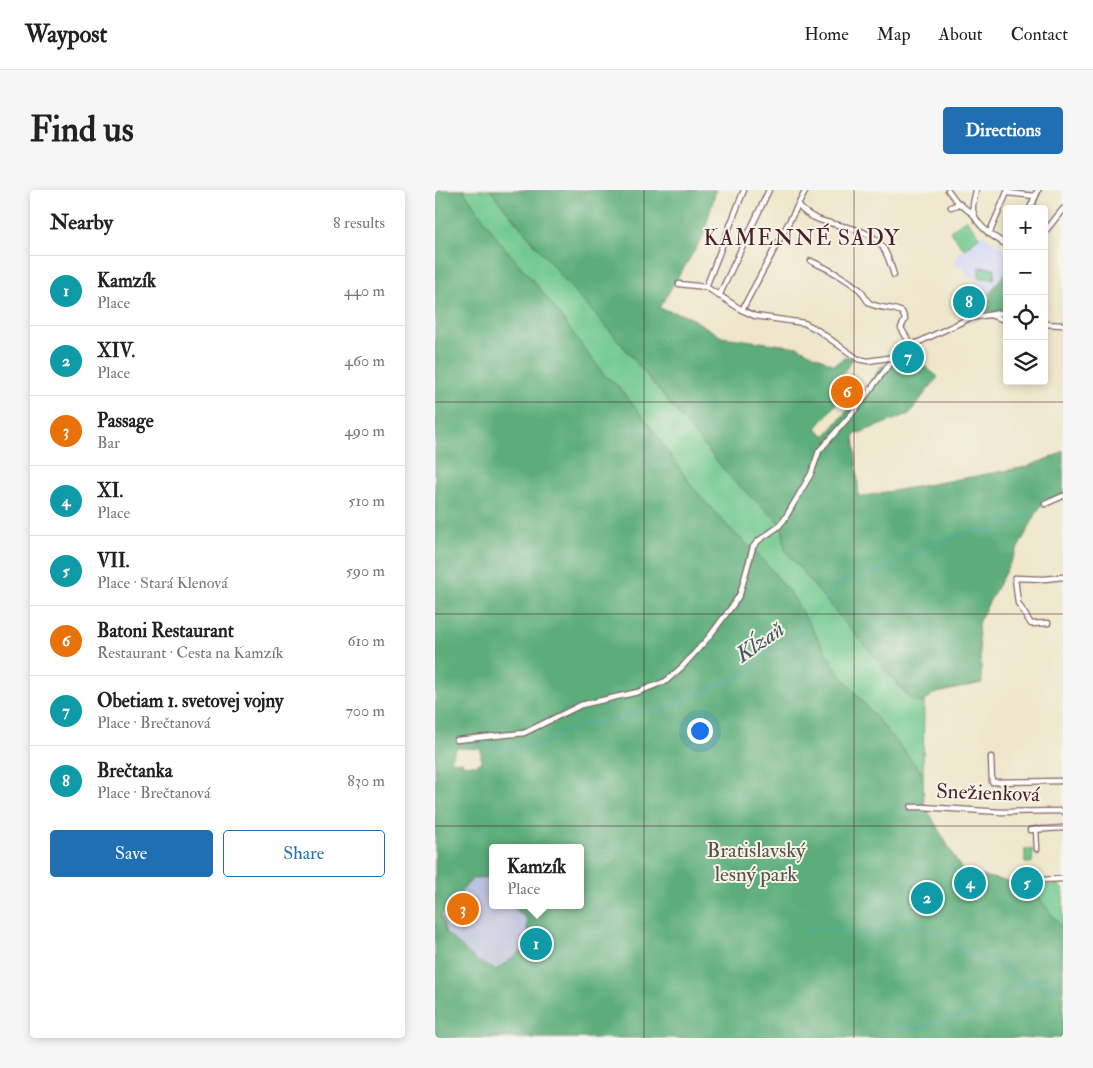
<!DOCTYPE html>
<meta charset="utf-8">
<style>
:root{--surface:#fff;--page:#f6f6f6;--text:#222;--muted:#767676;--line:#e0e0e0;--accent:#1f6fb2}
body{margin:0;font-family:"IM FELL Double Pica",serif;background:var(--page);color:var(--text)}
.controls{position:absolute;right:15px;top:15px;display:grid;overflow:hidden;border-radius:5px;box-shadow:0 2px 8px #0003}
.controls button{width:45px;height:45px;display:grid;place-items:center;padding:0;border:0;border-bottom:1px solid var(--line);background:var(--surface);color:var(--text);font:25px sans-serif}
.you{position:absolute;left:264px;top:540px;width:18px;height:18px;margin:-12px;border:4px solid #fff;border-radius:50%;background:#1a73e8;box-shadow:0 0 0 8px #1a73e833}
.badge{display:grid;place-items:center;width:32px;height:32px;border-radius:50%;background:var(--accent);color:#fff;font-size:16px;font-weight:700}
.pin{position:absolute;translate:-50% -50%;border:2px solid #fff;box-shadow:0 1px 5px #0006}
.popup{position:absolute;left:54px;top:654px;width:95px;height:65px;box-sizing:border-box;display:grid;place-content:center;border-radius:5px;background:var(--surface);filter:drop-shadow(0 1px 4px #0005);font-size:16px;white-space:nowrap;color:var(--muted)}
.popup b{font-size:19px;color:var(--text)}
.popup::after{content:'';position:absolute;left:50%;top:100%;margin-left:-10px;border:10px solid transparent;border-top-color:var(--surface)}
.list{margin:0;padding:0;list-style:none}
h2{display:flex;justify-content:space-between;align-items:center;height:65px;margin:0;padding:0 20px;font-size:21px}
h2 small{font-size:16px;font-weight:400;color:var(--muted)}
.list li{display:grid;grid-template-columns:32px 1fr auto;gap:15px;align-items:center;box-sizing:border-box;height:70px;padding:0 20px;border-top:1px solid var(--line)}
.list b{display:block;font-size:19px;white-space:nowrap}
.list p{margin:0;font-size:16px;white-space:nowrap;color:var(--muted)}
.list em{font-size:16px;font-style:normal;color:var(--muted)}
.actions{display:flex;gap:10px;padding:15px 20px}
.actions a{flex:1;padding:11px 0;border:1px solid var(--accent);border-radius:5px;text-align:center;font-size:18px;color:var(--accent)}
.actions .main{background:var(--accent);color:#fff}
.icon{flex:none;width:28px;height:28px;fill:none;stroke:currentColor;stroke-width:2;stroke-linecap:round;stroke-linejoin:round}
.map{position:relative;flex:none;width:628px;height:848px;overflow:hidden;border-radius:5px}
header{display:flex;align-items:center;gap:30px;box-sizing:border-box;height:70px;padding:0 25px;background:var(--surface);border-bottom:1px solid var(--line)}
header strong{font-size:24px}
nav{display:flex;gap:28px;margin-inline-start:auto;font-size:18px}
.intro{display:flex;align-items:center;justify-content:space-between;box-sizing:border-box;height:120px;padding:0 30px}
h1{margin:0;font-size:35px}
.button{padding:12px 22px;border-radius:5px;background:var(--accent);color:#fff;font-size:18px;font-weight:700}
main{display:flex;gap:30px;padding:0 30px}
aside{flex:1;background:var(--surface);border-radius:5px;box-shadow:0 2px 8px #0003}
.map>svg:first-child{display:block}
.built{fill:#d5d8f9}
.industrial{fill:#bdc3de}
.green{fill:#70c98f;stroke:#5d745d}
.forest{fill:#5cad7a;stroke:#536652;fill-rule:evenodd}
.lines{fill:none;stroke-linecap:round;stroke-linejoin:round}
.stream{stroke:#3eaabd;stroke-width:1}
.minor-casing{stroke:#836563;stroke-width:7}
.tertiary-casing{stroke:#836563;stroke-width:8}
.minor{stroke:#fff;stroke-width:4.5}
.tertiary{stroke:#fff;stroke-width:5}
.grid{fill:none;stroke:#4a1f2b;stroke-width:1;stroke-opacity:0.55}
.labels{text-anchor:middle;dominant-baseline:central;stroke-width:4;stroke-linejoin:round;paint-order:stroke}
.street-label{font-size:21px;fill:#4a1f2b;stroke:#f7f3e8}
.park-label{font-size:21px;fill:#555249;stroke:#f7f3e8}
.neighbourhood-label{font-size:22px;letter-spacing:1px;fill:#4a1f2b;stroke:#f7f3e8}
.water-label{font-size:22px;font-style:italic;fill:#455765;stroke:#f7f3e8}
</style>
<header>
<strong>Waypost</strong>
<nav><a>Home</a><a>Map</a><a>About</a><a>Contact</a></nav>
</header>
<div class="intro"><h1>Find us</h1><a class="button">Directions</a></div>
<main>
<aside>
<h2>Nearby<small>8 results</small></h2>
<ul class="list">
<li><span class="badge" style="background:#0f9aa8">1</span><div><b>Kamzík</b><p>Place</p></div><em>440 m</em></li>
<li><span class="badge" style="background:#0f9aa8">2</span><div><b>XIV.</b><p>Place</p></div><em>460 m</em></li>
<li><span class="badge" style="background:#e8710a">3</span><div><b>Passage</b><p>Bar</p></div><em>490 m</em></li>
<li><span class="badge" style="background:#0f9aa8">4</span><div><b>XI.</b><p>Place</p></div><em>510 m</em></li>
<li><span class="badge" style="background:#0f9aa8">5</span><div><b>VII.</b><p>Place · Stará Klenová</p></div><em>590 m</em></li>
<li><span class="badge" style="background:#e8710a">6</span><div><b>Batoni Restaurant</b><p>Restaurant · Cesta na Kamzík</p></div><em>610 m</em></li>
<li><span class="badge" style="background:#0f9aa8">7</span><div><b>Obetiam 1. svetovej vojny</b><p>Place · Brečtanová</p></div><em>700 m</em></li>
<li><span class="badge" style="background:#0f9aa8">8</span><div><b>Brečtanka</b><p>Place · Brečtanová</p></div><em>830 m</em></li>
</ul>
<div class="actions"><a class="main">Save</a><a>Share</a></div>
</aside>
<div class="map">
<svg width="628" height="848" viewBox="0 0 628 848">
<rect width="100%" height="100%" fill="#f7f3e8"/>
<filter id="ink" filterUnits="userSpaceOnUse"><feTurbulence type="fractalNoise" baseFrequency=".02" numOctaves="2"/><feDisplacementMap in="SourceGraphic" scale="10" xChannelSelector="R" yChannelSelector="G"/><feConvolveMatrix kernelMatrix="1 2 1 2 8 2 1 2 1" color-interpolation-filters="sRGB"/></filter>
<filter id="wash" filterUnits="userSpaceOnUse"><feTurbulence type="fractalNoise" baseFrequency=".0096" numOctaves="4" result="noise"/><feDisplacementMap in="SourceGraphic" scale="20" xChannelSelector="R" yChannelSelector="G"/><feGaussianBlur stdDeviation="1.12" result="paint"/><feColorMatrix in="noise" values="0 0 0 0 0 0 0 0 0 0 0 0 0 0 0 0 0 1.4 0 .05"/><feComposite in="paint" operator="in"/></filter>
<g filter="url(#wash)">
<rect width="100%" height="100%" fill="#eee7cb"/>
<polygon class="built" points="548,44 564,56 572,60 572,81 554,104 537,88 532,87 529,77 520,75 523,61 527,62"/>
<polygon class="industrial" points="54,687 57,690 57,715 75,715 92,729 93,757 61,780 43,772 10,743 6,725 38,688"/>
<g class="green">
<polygon points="28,0 55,0 143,106 178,144 295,287 347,335 433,458 458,490 477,510 489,513 488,584 403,482 356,404 322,363 296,340 258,298 212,232 181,194 169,185 105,99 64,51"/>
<polygon points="531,29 545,47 529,59 515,41"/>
<polygon points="544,77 560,78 559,89 544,88"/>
<polygon points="590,659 598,660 597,673 590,673"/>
<polygon points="623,694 628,700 628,739 595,696"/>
</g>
<g class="forest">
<path d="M0 0H28L64 51 105 99 169 185 181 194 212 232 258 298 296 340 322 363 356 404 403 482 488 584 489 614 528 682 595 696 628 739V848H0ZM21 558 46 559V572L40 575 26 574 28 572 16 571ZM57 658H145V715H75L92 729 93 756 61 780 43 772 11 743 6 725 38 688 54 687 57 690Z"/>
<polygon points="55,0 281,0 268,47 224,118 253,126 287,147 363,157 399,175 412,166 418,169 396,200 405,209 381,238 390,246 432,198 445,177 474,163 503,187 474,224 419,245 424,307 591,277 624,264 628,260 628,306 607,313 543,433 547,493 498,504 489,513 477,510 393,413 350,360 347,335 295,287 178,144 143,106"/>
<polygon points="572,81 572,120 543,123 556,107 554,104"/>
</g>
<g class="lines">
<g class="stream">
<path d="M38 553 74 559H87L102 554H112L126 543 149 534 181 530 196 523 233 519 253 508 315 481 321 477 329 465 359 451 376 424 384 419 388 411 395 408C398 391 413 386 429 388L434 384 437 385 440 380 445 382 451 378C461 379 464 368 473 365 477 363 476 365 480 364 488 362 494 356 501 353 518 346 543 339 561 341L572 330 577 332 598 321"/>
<path d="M373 740C395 733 398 742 418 745 429 746 435 742 444 739 447 739 478 736 480 736 485 737 486 737 491 735L533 765 556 771 563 776 571 777C587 800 609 788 628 803"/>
<polyline points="464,836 474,839 486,838 503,831 554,820 568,805 584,795 596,794"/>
</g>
</g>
</g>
<g filter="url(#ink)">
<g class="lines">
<defs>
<g id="minor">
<polyline points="513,0 522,12 539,25"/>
<path d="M541 0C540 7 537 14 538 20 539 35 560 48 572 55"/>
<polyline points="573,3 600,6"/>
<path d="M363 15C384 42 427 29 447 56 453 65 456 75 459 85"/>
<polyline points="516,17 525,14"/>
<polyline points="609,43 628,19"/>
<polyline points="554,44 573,0"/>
<path d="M376 71C394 79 409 87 424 99 429 103 430 111 436 114 446 119 458 117 467 122L470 129 466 138 476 155"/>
<polyline points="244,94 271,97 307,120 320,126 369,133 381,139 423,169 433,171 460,167"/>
<polyline points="271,97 309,0"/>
<polyline points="284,106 334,0"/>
<polyline points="307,120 371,0"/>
<polyline points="555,125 572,131"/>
<polyline points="609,134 628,135"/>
<polyline points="610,314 628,306"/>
<polyline points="613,433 596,434 583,413 580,388 610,389 628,387"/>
<polyline points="22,550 89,543 146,515 203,502 231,491 247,477 274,447 298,415 305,404 318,357 323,351 343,337 349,330 376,284 384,261 420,220 460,167 469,159 535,128 572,122"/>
<polyline points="556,567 557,592 628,591"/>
<polyline points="476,617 487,617 566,622 628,621"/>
<polyline points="601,639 602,659"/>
<polyline points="595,640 628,638"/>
<polyline points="603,690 628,689"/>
</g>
<polyline id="tertiary" points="595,19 603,0"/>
</defs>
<use href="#minor" class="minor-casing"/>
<use href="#tertiary" class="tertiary-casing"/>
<use href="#minor" class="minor"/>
<use href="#tertiary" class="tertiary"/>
</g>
</g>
<path class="grid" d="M209 0V848M419 0V848M0 212H628M0 424H628M0 636H628"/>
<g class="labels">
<g class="street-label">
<text transform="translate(553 603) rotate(2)">Snežienková</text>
</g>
<g class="park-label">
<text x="321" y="660">Bratislavský<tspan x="321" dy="24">lesný park</tspan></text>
</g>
<g class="neighbourhood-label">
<text x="367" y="48">KAMENNÉ SADY</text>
</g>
<g class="water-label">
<text transform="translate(325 452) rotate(-35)">Kĺzaň</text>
</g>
</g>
</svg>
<div class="controls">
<button>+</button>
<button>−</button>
<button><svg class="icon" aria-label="locate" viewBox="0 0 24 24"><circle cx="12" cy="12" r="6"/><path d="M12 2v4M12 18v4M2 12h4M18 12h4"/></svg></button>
<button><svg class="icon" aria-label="layers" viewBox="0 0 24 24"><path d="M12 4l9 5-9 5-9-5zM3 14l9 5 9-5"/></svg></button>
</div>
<div class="you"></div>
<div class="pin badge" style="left:101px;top:754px;background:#0f9aa8">1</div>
<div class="popup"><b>Kamzík</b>Place</div>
<div class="pin badge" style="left:492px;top:708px;background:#0f9aa8">2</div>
<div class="pin badge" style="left:28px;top:719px;background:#e8710a">3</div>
<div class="pin badge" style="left:535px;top:693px;background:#0f9aa8">4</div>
<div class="pin badge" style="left:592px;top:693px;background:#0f9aa8">5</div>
<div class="pin badge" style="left:412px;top:202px;background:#e8710a">6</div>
<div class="pin badge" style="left:473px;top:167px;background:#0f9aa8">7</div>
<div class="pin badge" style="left:534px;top:112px;background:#0f9aa8">8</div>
</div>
</main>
